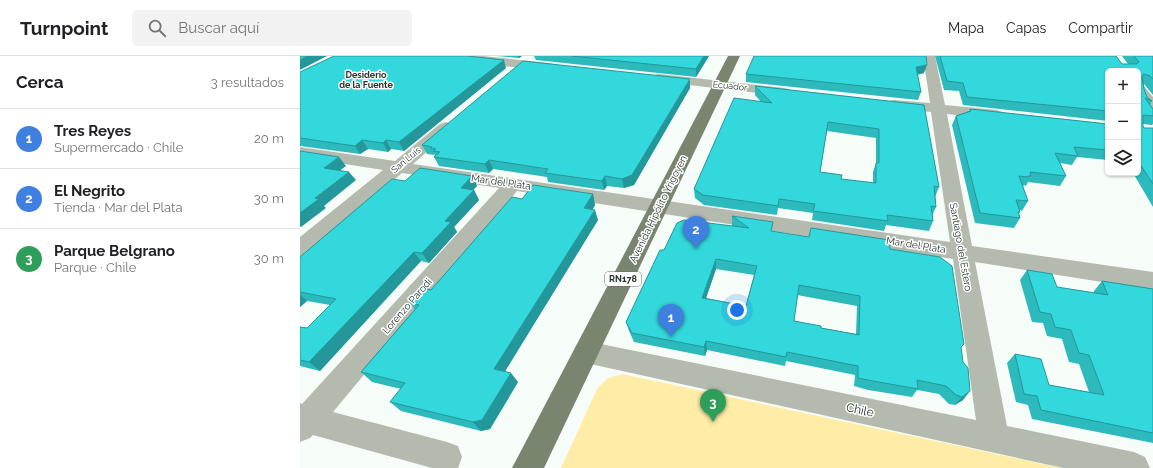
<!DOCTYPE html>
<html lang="es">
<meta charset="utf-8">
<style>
:root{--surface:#fff;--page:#f2f2f2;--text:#202124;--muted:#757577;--line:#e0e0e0;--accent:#111827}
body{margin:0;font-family:Raleway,sans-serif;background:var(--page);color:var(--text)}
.controls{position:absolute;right:12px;top:12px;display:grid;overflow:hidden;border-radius:6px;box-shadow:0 1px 3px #0004}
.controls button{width:36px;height:36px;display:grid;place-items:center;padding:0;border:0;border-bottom:1px solid var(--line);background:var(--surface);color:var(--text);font:20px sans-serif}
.you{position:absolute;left:437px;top:254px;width:14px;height:14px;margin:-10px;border:3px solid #fff;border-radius:50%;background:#1a73e8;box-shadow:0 0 0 6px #1a73e833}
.badge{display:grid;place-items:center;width:26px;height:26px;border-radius:50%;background:var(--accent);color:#fff;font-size:13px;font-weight:700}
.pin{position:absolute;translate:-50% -33px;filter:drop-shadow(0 1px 2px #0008)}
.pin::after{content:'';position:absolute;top:21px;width:14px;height:12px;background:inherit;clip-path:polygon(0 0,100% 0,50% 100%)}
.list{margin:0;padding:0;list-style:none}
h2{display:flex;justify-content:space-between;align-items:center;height:52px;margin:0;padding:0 16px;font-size:17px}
h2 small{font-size:13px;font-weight:400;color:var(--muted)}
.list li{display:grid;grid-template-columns:26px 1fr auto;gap:12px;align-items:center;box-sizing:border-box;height:60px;padding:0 16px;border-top:1px solid var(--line)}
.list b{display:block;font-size:15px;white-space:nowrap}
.list p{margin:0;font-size:13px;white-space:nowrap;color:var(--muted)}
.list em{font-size:13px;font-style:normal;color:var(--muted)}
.icon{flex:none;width:22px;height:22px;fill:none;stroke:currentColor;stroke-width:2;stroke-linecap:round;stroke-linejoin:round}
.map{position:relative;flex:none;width:853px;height:412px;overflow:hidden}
header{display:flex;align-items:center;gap:24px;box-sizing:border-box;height:56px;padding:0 20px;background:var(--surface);border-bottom:1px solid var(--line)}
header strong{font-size:19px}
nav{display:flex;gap:22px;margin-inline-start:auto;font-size:14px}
.search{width:280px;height:36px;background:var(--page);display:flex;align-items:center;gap:10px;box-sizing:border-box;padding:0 14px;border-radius:6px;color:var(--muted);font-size:15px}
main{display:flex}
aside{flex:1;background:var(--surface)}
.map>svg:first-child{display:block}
.green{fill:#ffeda7}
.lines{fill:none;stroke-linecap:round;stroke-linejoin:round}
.minor{fill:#b4bbae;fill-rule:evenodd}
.major{fill:#79856e;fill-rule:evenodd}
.wall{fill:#2cbabd;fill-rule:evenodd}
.shaded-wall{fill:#24979a}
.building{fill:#33d8dc;stroke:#24979a;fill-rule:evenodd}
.labels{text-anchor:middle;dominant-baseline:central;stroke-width:3;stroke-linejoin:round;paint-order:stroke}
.far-neighbourhood-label{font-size:9px;font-weight:bold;fill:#26342d;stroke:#fff}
.far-street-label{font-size:9px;fill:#26342d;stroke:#fff}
.shield{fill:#fff;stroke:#67716c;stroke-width:1}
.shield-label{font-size:9px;font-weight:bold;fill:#26342d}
.street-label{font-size:10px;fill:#26342d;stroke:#fff}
.near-street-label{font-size:12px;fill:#26342d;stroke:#fff}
</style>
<header>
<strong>Turnpoint</strong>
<div class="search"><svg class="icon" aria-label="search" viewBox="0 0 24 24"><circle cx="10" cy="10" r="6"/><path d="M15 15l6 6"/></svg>Buscar aquí</div>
<nav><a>Mapa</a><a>Capas</a><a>Compartir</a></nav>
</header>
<main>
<aside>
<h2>Cerca<small>3 resultados</small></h2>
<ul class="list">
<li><span class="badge" style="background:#3f7fe0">1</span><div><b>Tres Reyes</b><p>Supermercado · Chile</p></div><em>20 m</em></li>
<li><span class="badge" style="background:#3f7fe0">2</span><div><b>El Negrito</b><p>Tienda · Mar del Plata</p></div><em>30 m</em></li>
<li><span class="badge" style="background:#2e9e5b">3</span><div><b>Parque Belgrano</b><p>Parque · Chile</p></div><em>30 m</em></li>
</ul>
</aside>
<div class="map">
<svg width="853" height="412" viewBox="0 0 853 412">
<rect width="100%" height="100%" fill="#f6fdf9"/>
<polygon class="green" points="323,318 327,319 761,412 261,412 297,333 308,322"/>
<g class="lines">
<g class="minor">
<polygon points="141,0 183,0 249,7 254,8 256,11 254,14 249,15 147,4 142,3"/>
<polygon points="623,0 635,0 645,49 697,54 702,56 705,59 702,62 697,64 647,58 672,190 853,216 853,234 675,206 707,370 834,396 845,401 850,412 763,412 286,307 277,304 273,296 277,288 286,285 676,364 653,203 217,135 33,356 147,386 158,390 162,401 158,412 132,412 13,379 10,382 0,386 0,347 2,348 199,132 102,117 8,198 0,201 0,181 83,114 0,101 0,91 95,105 140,68 146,66 152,68 154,71 152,74 113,108 650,186 631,56 594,52 589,51 587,48 589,45 594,44 630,47"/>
<polygon points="359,18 484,32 489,33 491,36 489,39 484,40 354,25 352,22 354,19"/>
<path d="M838 28 843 29 853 41V56C839 52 838 40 838 28Z"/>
</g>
<polygon class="major" points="428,0 440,0 244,412 212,412"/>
</g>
<g class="wall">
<polygon points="197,0 222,0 219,2"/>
<polygon points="234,0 409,0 396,21 236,4"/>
<polygon points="635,0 816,0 822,8 828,8 822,0 853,0 853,39 844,28 843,28 844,33 847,41 852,45 850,49 853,53 853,68 852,69 843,68 843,70 844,72 853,72 853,151 833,117 838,117 838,15 808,15 808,65 663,49 659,35 644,34"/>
<polygon points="206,12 104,95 91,93 88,96 68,93 60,98 0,90 0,16"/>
<polygon points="624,17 617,19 621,36 618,44 446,26 446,18"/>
<polygon points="390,23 390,32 334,129 324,132 307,130 304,134 248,126 247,121 193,113 189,117 139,110 134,101 135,99 127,98 122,89"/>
<path d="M455 30 624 49 639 131 635 141 636 151 632 160 633 165 629 175 586 169 584 175 512 164 513 157 478 152 477 159 404 149 395 142 394 133 461 46 455 39ZM527 75 576 82V107L573 116V127L541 123 520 116Z"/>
<polygon points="670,53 808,68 808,104 777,101 772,109 760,107 766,120 760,130 728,126 726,130 724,129 723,131 728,145 722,155 720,154 720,156 719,158 720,162 714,172 675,167 652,69 656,60 669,55"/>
<polygon points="172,120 177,130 173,134 174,134 179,144 154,171 157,176 129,207 121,205 20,315 0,310 0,271 7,272 30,249 7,245 0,251 0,201"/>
<polygon points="293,138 295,149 293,153 298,164 205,315 218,326 190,373 181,375 101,355 90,346 101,333 72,326 61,316 115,253 110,247 131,234 222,143"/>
<path d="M432 160 473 176 590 193 661 293 663 344 655 349 649 348 639 338 617 334 612 341 568 334 554 330 555 319 486 305 485 310 407 294 405 300 334 286 329 275 326 266 432 170ZM416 213 454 219 446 250 406 242ZM497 239 557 250 556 278 521 272 494 265Z"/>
<polygon points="727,214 757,231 794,237 794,235 802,225 853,233 853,387 732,363 728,349 716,346 707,307 715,298 749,329 789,336 779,308 769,306 762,283 747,280 743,267 732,266 720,224"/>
</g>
<g class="shaded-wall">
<polygon points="7,0 27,0 0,14 0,4"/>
<polygon points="218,0 222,0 219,2"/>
<polygon points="404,0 409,0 396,21 396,13"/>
<polygon points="204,4 206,12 104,95 99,86"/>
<polygon points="627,9 624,17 613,19 616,11"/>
<polygon points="390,23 390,32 334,129 324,132 322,123"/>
<polygon points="62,84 68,93 60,98 55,90"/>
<polygon points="86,84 91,93 88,96 83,87"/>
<polygon points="39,101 46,110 31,121 24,112"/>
<polygon points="189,104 193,113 189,117 185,108"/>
<polygon points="49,116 56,124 24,150 26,152 1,171 0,170 0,157 15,142"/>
<polygon points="172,120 177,130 166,141 161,132"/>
<polygon points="305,120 307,130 304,134 302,125"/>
<polygon points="174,134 179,144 154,171 157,176 129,207 122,197 145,165"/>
<polygon points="293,138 295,149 287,162 284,152"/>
<polygon points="295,154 298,164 201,322 194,313"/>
<polygon points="114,196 121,205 20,315 9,306"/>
<polygon points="416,203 416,213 403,251 402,242"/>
<polygon points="0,238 7,245 0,251"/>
<polygon points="406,285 407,294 405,300 404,291"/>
<polygon points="211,317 218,326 190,373 181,375 173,366"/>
<polygon points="670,335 663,344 655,349 662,341"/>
</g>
<g class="building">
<polygon points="0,0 7,0 0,4"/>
<polygon points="34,0 167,0 204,4 99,86 86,84 83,87 62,84 55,90 0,82 0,16"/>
<polygon points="272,0 404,0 396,13"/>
<polygon points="454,0 626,0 627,9 616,11 621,36 446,18"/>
<polygon points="640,0 816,0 822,8 837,8 839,6 834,0 853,0 853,23 850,20 844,18 842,20 844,33 847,41 852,45 845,42 853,53 853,60 843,59 843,70 844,72 853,72 853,128 838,105 838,15 808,15 808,55 667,41 663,27 647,25"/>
<polygon points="223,5 390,23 332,119 322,123 305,120 302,125 245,117 248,113 189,104 185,108 134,101 140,96 133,95 136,93 131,92 132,91 122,89"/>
<path d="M455 30 624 49 639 131 634 130 636 151 631 150 633 165 587 159 588 165 513 155 515 148 479 143 478 150 403 139 394 133 434 42 472 47ZM528 66 579 73V107H576V127L541 123 542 119 520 116Z"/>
<polygon points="670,53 808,68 808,94 774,91 778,100 755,97 766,120 730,116 731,120 728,120 728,121 719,120 728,145 716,144 720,156 718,156 720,162 680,157 656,60 671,55"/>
<polygon points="0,95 39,101 24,112 49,116 15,142 19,143 0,157"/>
<polygon points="120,112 172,120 161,132 174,134 145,165 151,166 122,197 114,196 9,306 0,304 0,271 7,272 36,243 0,236 0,201 92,123 105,125"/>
<polygon points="233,129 293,138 284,152 295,154 194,313 211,317 182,364 173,366 90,346 105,327 61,316 119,249 110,247 123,232 131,234 212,141 222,143"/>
<path d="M432 160 473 166 471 175 509 181 511 172 589 184 590 193 640 201 652 210 664 288 661 291 663 306 668 312 670 335 662 341 656 339 646 330 617 324 618 333 573 325 558 322V310L487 296 486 301 406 285 404 291 332 277 326 266 360 194H364L377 167 384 164 449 172ZM416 203 457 210 446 250 402 242ZM499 229 560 240 559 279 521 272V270L494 265Z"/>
<polygon points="727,214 752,218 757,231 808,239 802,225 853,233 853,377 741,354 737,340 724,338 715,298 741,303 749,329 804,339 789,299 779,297 771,274 755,271 751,258 740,256"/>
</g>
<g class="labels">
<g class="far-neighbourhood-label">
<text x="66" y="19">Desiderio<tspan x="66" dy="10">de la Fuente</tspan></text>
</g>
<g class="far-street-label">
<text transform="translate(430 30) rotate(6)">Ecuador</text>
<text transform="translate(106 104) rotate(-40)">San Luis</text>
</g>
<rect class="shield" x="305" y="216" width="36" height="14" rx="3"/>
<g class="shield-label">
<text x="323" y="223">RN178</text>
</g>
<g class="street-label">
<text transform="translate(201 126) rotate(8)">Mar del Plata</text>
<text transform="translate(358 153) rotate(-64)">Avenida Hipólito Yrigoyen</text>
<text transform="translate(616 189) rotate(9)">Mar del Plata</text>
<text transform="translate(661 191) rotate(80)">Santiago del Estero</text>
<text transform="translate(107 250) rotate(-49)">Lorenzo Parodi</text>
</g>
<g class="near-street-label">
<text transform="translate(560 354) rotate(12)">Chile</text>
</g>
</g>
</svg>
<div class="controls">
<button>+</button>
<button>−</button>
<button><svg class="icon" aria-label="layers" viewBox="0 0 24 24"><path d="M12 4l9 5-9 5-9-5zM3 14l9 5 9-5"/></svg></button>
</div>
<div class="you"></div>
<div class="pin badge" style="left:371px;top:281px;background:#3f7fe0">1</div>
<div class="pin badge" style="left:396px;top:193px;background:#3f7fe0">2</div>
<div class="pin badge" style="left:413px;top:366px;background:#2e9e5b">3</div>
</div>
</main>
